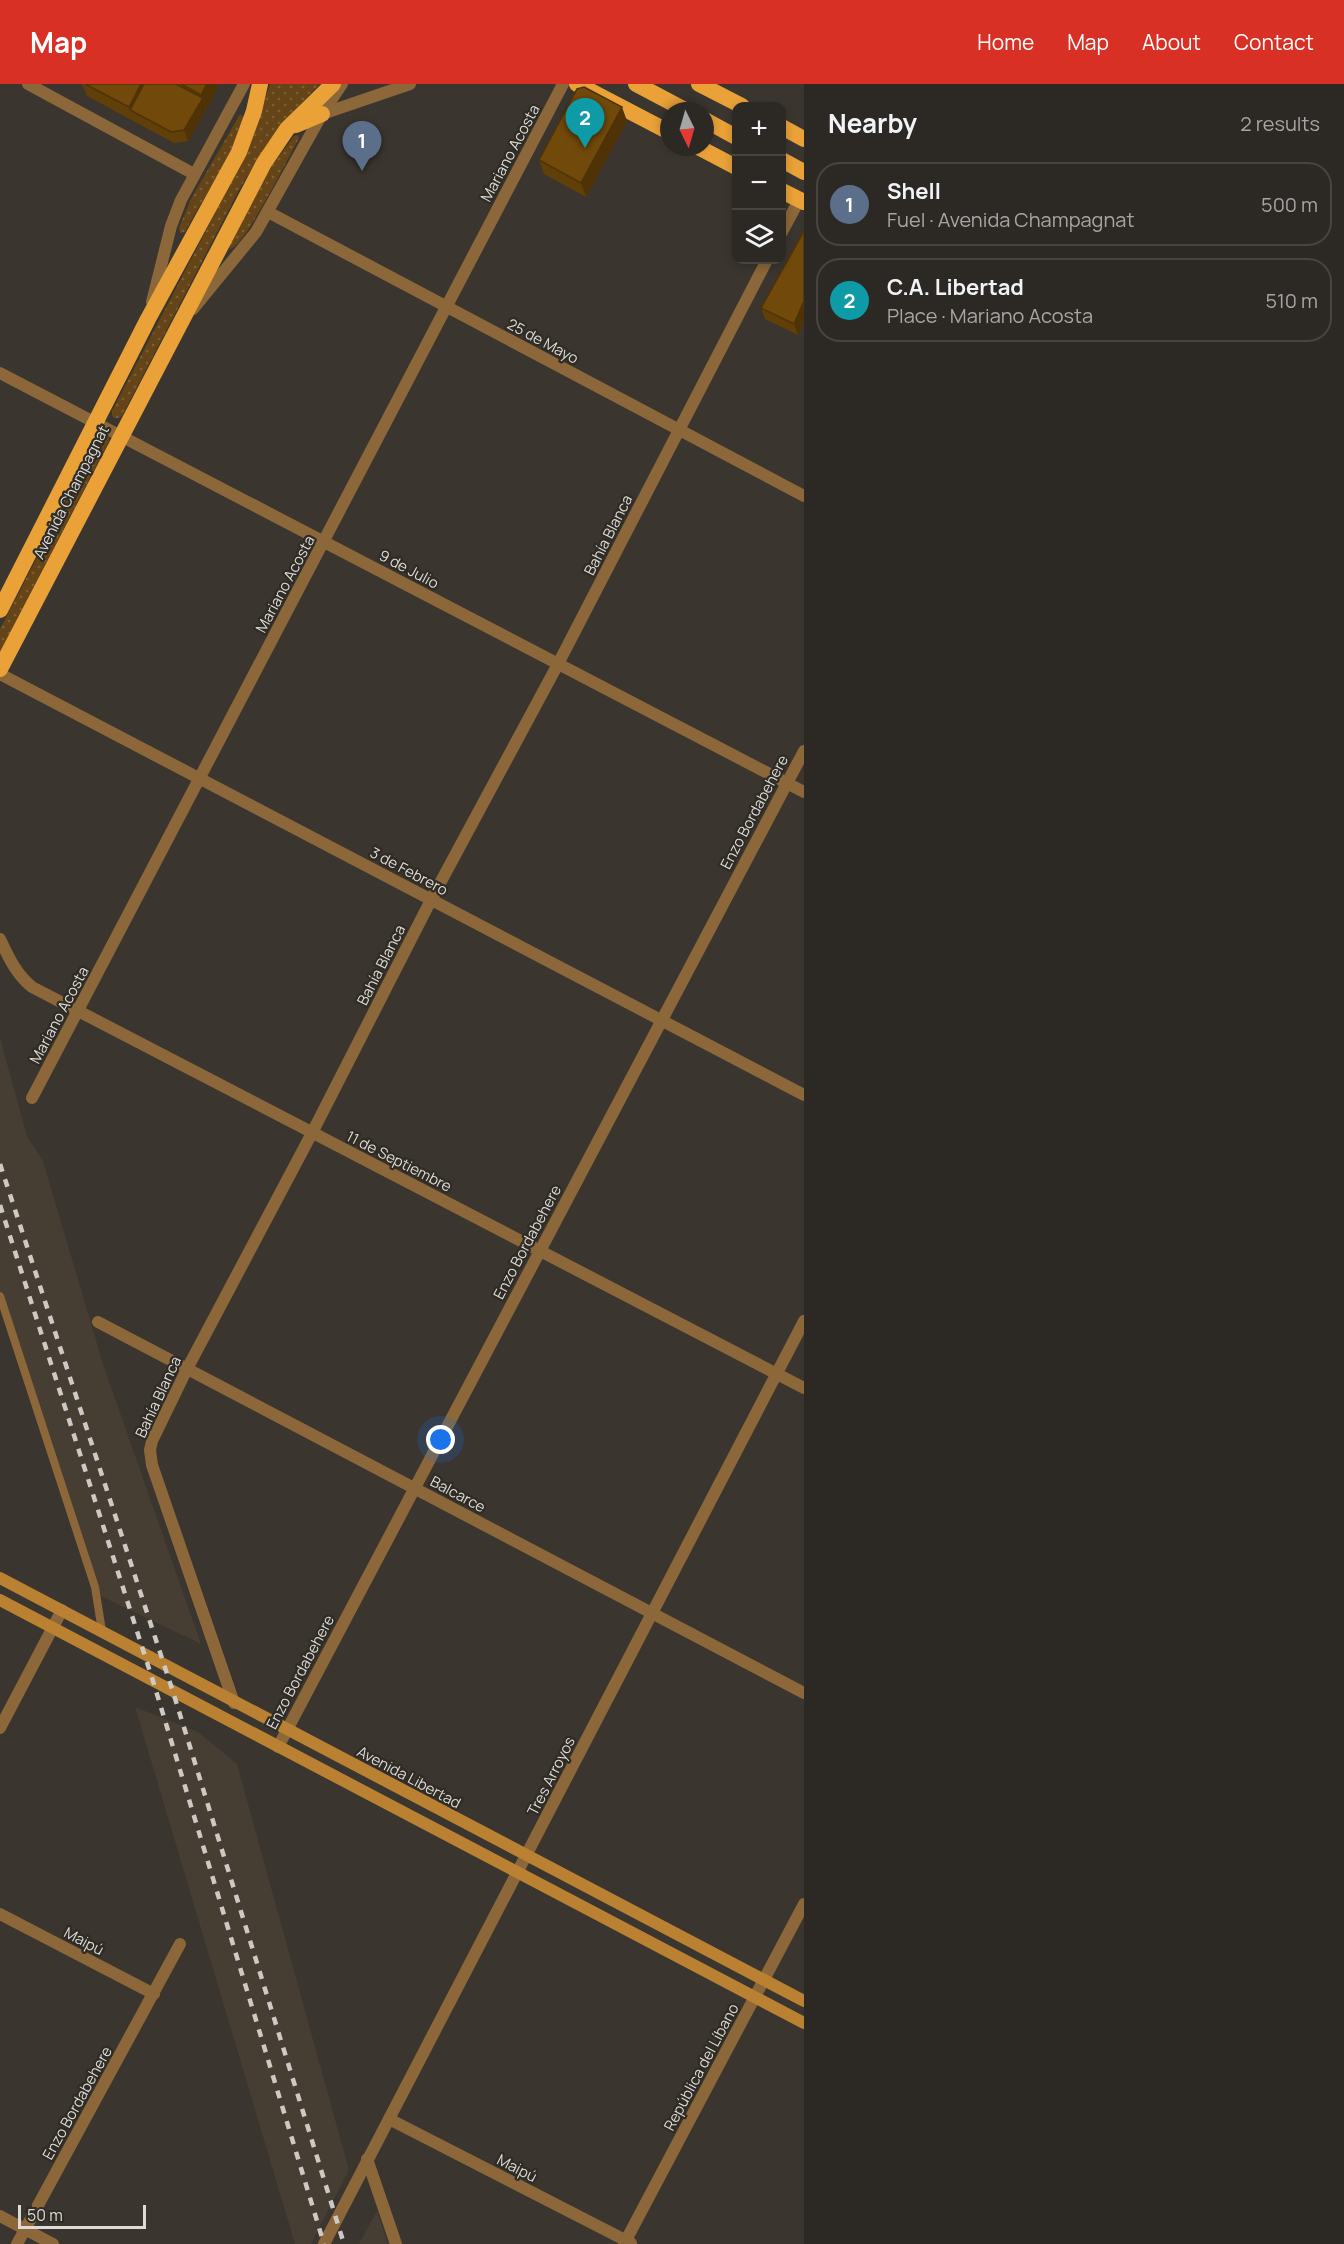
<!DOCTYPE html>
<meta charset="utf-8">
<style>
:root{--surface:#2c2823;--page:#383430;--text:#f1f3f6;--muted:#a6a6a6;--line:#484441;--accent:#d93025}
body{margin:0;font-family:Manrope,sans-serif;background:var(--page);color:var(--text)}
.controls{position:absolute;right:18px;top:18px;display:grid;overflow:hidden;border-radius:12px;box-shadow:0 3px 9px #0003}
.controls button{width:54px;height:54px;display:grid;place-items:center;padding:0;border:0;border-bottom:2px solid var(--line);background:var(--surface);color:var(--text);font:30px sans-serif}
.compass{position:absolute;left:660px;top:18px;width:54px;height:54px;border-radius:50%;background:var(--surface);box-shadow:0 3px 9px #0003;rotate:175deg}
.scale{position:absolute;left:18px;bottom:15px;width:128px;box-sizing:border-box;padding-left:6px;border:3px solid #dedbd7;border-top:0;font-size:16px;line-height:21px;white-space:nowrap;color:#dedbd7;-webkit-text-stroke:4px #2f2b25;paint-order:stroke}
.you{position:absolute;left:441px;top:1356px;width:21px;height:21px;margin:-15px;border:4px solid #fff;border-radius:50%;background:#1a73e8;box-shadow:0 0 0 9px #1a73e833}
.badge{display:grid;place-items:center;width:39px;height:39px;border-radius:50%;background:var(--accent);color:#fff;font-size:20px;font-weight:700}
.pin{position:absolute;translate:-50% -50px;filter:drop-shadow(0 2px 3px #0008)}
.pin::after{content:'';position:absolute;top:32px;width:21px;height:18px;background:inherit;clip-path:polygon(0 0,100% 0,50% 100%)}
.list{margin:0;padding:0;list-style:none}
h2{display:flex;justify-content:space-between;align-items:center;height:78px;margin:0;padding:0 24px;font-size:26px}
h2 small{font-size:20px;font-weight:400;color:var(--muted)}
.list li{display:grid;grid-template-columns:39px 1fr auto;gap:18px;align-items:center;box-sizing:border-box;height:84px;margin:0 12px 12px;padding:0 12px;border:2px solid var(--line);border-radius:24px}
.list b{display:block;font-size:22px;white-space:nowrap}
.list p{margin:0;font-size:20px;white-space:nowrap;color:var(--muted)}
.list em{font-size:20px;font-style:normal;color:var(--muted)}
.icon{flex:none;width:33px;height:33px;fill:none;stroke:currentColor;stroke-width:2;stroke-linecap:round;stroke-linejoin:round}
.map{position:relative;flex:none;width:804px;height:2160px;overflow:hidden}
header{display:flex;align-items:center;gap:36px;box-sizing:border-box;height:84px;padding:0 30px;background:var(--accent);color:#fff}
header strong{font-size:28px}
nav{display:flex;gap:33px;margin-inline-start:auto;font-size:21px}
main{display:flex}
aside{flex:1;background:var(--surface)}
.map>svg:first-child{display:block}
.built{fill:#463d33}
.grass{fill:url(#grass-dots)}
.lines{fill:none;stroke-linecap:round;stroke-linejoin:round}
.service{stroke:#8b6739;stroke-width:8}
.minor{stroke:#8b6739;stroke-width:12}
.tertiary{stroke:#8b6739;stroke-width:12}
.secondary{stroke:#ba8132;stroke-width:12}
.trunk{stroke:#e9a138;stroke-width:16}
.rail{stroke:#cdcac5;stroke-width:4.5;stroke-dasharray:8 8;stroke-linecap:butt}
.wall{fill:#613f09}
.shaded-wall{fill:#4f3307}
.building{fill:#71490a;stroke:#4f3307;stroke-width:1.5}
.labels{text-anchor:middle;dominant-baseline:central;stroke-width:4.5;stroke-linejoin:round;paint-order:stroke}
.street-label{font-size:15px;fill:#dedbd7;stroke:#2f2b25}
</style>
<header>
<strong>Map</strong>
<nav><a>Home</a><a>Map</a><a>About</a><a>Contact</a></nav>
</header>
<main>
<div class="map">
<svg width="804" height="2160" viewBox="0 0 804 2160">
<defs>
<pattern id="grass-dots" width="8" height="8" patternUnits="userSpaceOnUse" patternTransform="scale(1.5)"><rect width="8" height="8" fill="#654417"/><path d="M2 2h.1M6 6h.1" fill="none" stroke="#7b5e38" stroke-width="1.8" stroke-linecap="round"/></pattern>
</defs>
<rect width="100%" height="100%" fill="#3a352f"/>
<g class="built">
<polygon points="0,954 27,1052 43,1077 103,1280 201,1560 94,1509 0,1218"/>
<polygon points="135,1623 198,1648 237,1680 349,2086 311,2160 295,2160"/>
<polygon points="377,2127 388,2160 359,2160"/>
</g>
<g class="grass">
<path d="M270 0H320C287 32 262 66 239 106L122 332 119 334H114L112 331V327L248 66Z"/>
<path d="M240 30 243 33C240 59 199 121 185 148L180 149 179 144 191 115Z"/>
<path d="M298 51 299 54C289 72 245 162 230 165L229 161 273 80 294 52Z"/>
<polygon points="105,350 109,352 109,357 0,568 0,545 100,352"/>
</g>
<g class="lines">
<polyline class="service" points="0,1212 95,1503 102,1547"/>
<g class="minor">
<polyline points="28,0 194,90"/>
<polyline points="268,128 804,412"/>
<polyline points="782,148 799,116"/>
<polyline points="0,289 804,708"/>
<polyline points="0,590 804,1011"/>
<path d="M0 855C9 874 16 890 32 903L804 1304"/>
<polyline points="32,1014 563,0"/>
<polyline points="98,1238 804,1609"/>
<polyline points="234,1619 152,1381 150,1366 152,1357 187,1285 312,1049 431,816 558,580 767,176"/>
<polyline points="0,1644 62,1526"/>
<polyline points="278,1663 804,667"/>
<polyline points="0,1830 154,1910"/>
<polyline points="389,2035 631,2159"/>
<polyline points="367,2075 396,2160"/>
<polyline points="0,2132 53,2160"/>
<polyline points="17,2160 180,1860"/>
<polyline points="324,2160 804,1237"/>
<polyline points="624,2160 804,1820"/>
</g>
<g class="tertiary">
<polyline points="322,30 410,0"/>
<polyline points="152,218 171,142 181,116 244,0"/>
<polyline points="193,225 256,148 322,30 342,0"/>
</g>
<g class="secondary">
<polyline points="0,1494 804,1917"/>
<polyline points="0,1516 804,1939"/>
</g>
<g class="trunk">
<polyline points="577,0 669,48"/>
<polyline points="636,0 687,27"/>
<polyline points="699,0 742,22"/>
<polyline points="705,36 736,53"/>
<polyline points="296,41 322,30"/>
<polyline points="782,43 804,55"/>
<polyline points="698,63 736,83"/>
<polyline points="782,76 804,88"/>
<polyline points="782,107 804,118"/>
<polyline points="0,526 148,235 239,68 254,27 260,0"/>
<polyline points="0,585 264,79 287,45 333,0"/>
</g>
<g class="rail">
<polyline points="0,1080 173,1608 344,2160"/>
<polyline points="0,1121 153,1597 324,2160"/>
</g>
</g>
<g class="wall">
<polygon points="82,0 218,0 218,3 188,57 174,59 87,12"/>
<polygon points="627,37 586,113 544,90 539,76"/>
<polygon points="804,147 804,237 798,251 765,235 761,224"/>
</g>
<g class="shaded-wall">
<polygon points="141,0 154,0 130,26 129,23"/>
<polygon points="207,0 218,0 218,3 207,25 201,11"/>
<polygon points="203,14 206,25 188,57 184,46"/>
<polygon points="622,23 627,37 586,113 581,99"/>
<polygon points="803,219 804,221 804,237 798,251 794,240"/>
</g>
<g class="building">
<polygon points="85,0 141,0 129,23"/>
<polygon points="144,0 176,0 203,14 184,46 171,48 130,26"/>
<polygon points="181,0 207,0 201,11"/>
<polygon points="584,3 622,23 581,99 539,76 577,5"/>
<polygon points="804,147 804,219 803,219 794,240 761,224"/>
</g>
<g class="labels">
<g class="street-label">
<text transform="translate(510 69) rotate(-62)">Mariano Acosta</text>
<text transform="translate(543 257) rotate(28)">25 de Mayo</text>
<text transform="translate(71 408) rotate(-63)">Avenida Champagnat</text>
<text transform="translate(608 451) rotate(-63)">Bahía Blanca</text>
<text transform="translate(409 485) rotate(28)">9 de Julio</text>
<text transform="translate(285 500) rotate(-62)">Mariano Acosta</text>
<text transform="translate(754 728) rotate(-62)">Enzo Bordabehere</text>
<text transform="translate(409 787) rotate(28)">3 de Febrero</text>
<text transform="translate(381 881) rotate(-63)">Bahía Blanca</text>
<text transform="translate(59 931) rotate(-62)">Mariano Acosta</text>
<text transform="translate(399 1077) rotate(27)">11 de Septiembre</text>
<text transform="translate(527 1158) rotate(-62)">Enzo Bordabehere</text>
<text transform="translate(158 1313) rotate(-65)">Bahía Blanca</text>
<text transform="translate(458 1410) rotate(28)">Balcarce</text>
<text transform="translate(300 1588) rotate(-62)">Enzo Bordabehere</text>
<text transform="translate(551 1692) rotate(-63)">Tres Arroyos</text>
<text transform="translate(409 1693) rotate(28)">Avenida Libertad</text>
<text transform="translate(84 1857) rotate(28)">Maipú</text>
<text transform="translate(701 1983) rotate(-62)">República del Líbano</text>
<text transform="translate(77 2019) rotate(-61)">Enzo Bordabehere</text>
<text transform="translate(517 2084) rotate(27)">Maipú</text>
</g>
</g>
</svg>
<div class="controls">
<button>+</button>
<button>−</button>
<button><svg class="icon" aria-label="layers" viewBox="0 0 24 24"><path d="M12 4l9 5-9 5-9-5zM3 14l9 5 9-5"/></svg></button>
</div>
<svg class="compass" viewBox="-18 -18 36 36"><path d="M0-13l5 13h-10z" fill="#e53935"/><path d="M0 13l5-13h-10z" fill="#a6a6a6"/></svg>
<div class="scale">50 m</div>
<div class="you"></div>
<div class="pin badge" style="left:362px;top:87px;background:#5c6f8a">1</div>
<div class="pin badge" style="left:585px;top:64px;background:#0f9aa8">2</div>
</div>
<aside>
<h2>Nearby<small>2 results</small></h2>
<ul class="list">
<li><span class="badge" style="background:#5c6f8a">1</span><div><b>Shell</b><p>Fuel · Avenida Champagnat</p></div><em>500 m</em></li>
<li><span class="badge" style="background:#0f9aa8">2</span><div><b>C.A. Libertad</b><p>Place · Mariano Acosta</p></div><em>510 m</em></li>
</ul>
</aside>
</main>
